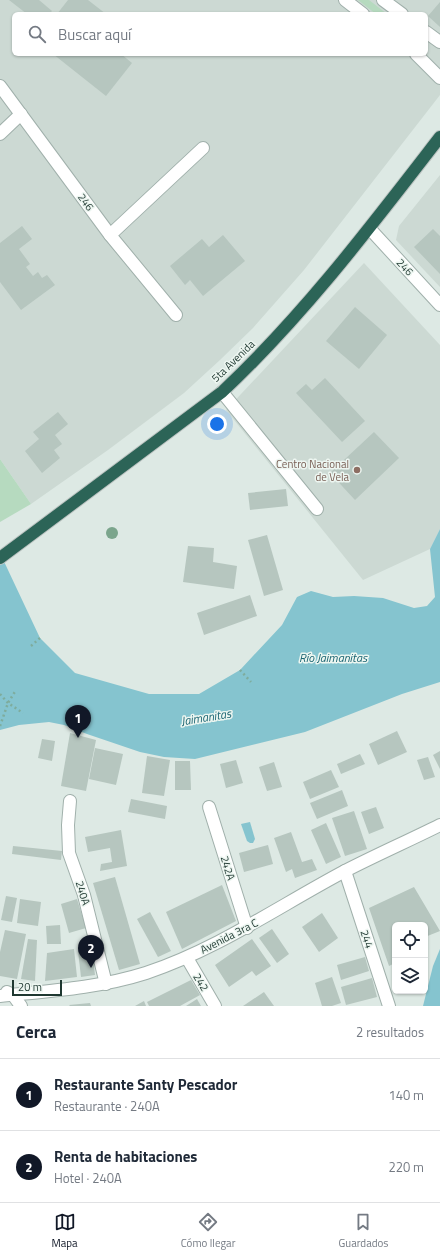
<!DOCTYPE html>
<html lang="es">
<meta charset="utf-8">
<style>
:root{--surface:#fff;--page:#f2f2f3;--text:#1f2937;--muted:#747a83;--line:#e0e1e3;--accent:#111827}
body{margin:0;font-family:"Titillium Web",sans-serif;background:var(--page);color:var(--text)}
.controls{position:absolute;right:12px;bottom:12px;display:grid;overflow:hidden;border-radius:6px;box-shadow:0 1px 3px #0004}
.controls button{width:36px;height:36px;display:grid;place-items:center;padding:0;border:0;border-bottom:1px solid var(--line);background:var(--surface);color:var(--text);font:20px sans-serif}
.scale{position:absolute;left:12px;bottom:10px;width:50px;box-sizing:border-box;padding-left:4px;border:2px solid #1f3831;border-top:0;font-size:11px;line-height:14px;white-space:nowrap;color:#1f3831;-webkit-text-stroke:3px #edf6f1;paint-order:stroke}
.you{position:absolute;left:217px;top:424px;width:14px;height:14px;margin:-10px;border:3px solid #fff;border-radius:50%;background:#1a73e8;box-shadow:0 0 0 6px #1a73e833}
.badge{display:grid;place-items:center;width:26px;height:26px;border-radius:50%;background:var(--accent);color:#fff;font-size:13px;font-weight:700}
.pin{position:absolute;translate:-50% -33px;filter:drop-shadow(0 1px 2px #0008)}
.pin::after{content:'';position:absolute;top:21px;width:14px;height:12px;background:inherit;clip-path:polygon(0 0,100% 0,50% 100%)}
.list{margin:0;padding:0;list-style:none}
h2{display:flex;justify-content:space-between;align-items:center;height:52px;margin:0;padding:0 16px;font-size:17px}
h2 small{font-size:13px;font-weight:400;color:var(--muted)}
.list li{display:grid;grid-template-columns:26px 1fr auto;gap:12px;align-items:center;box-sizing:border-box;height:72px;padding:0 16px;border-top:1px solid var(--line)}
.list b{display:block;font-size:15px;white-space:nowrap}
.list p{margin:0;font-size:13px;white-space:nowrap;color:var(--muted)}
.list em{font-size:13px;font-style:normal;color:var(--muted)}
.icon{flex:none;width:22px;height:22px;fill:none;stroke:currentColor;stroke-width:2;stroke-linecap:round;stroke-linejoin:round}
.map{position:relative;flex:none;width:440px;height:1006px;overflow:hidden}
.search{position:absolute;background:var(--surface);box-shadow:0 1px 3px #0004;left:12px;right:12px;top:12px;height:44px;display:flex;align-items:center;gap:10px;box-sizing:border-box;padding:0 14px;border-radius:6px;color:var(--muted);font-size:15px}
.sheet{height:196px;background:var(--surface)}
nav{display:flex;justify-content:space-around;align-items:center;box-sizing:border-box;height:56px;border-top:1px solid var(--line);background:var(--surface);font-size:11px;color:var(--muted)}
nav a{display:grid;justify-items:center;gap:2px}
nav .on{color:var(--accent)}
.map>svg:first-child{display:block}
.built{fill:#ccd9d3;fill-rule:evenodd}
.green{fill:#b6dabf}
.water{fill:#85c4cf}
.building{fill:#b6c6bf}
.lines{fill:none;stroke-linecap:round;stroke-linejoin:round}
.minor-casing{stroke:#a0b0ab;stroke-width:14}
.highway-casing{stroke:#bcc3c1;stroke-width:14}
.path{stroke:#7eac9d;stroke-width:2.5;stroke-dasharray:2 3;stroke-linecap:butt}
.minor{stroke:#fff;stroke-width:12}
.highway{stroke:#2c6457;stroke-width:12}
.tree{fill:#7ba58c}
.education-dot{fill:#8d6e63;stroke:#edf6f1;stroke-width:1.5}
.labels{text-anchor:middle;dominant-baseline:central;stroke-width:3;stroke-linejoin:round;paint-order:stroke}
.street-label{font-size:11px;fill:#1f3831;stroke:#edf6f1}
.education-label{font-size:11px;fill:#785e54;stroke:#edf6f1;text-anchor:end}
.water-label{font-size:12px;font-style:italic;fill:#1b6572;stroke:#edf6f1}
</style>
<div class="map">
<svg width="440" height="1006" viewBox="0 0 440 1006">
<rect width="100%" height="100%" fill="#dde9e4"/>
<g class="built">
<path d="M0 0H440V95L304 270 253 328 220 360 184 393 108 450 31 504 0 459ZM14 14H426V54H14Z"/>
<polygon points="440,175 440,287 396,240 399,226"/>
<polygon points="364,263 440,345 440,529 430,549 363,580 226,410"/>
</g>
<g class="green">
<polygon points="358,0 369,0 387,14 376,14"/>
<polygon points="0,459 31,504 0,522"/>
</g>
<g class="water">
<polygon points="440,529 440,682 402,694 305,732 195,759 164,757 140,752 87,734 64,725 49,722 19,725 0,730 0,553 40,638 75,673 149,694 199,694 240,670 282,625 297,597 311,591 333,597 354,596 383,598 414,608 427,606 435,597 430,549"/>
<polygon points="250,822 255,839 253,843 250,843 247,841 241,824"/>
<polygon points="440,949 440,1006 423,1006 433,966"/>
</g>
<g class="building">
<polygon points="9,0 39,0 52,11 49,14 27,14"/>
<polygon points="68,0 88,0 106,14 57,14"/>
<polygon points="440,2 440,27 428,16"/>
<polygon points="53,54 121,54 132,63 106,96"/>
<polygon points="22,226 32,239 19,249 30,264 26,267 33,276 38,272 42,278 47,275 55,285 21,310 0,282 0,243"/>
<polygon points="433,229 440,236 440,274 414,247"/>
<polygon points="223,235 245,261 203,296 190,280 185,285 170,266 202,239 209,247"/>
<polygon points="355,307 387,335 359,369 326,341"/>
<polygon points="325,378 365,421 342,442 296,393 306,384 312,390"/>
<polygon points="58,412 68,424 55,435 62,444 54,450 60,458 42,473 25,451 39,439 33,432"/>
<polygon points="374,432 399,458 355,500 330,473"/>
<polygon points="286,489 288,506 250,510 248,493"/>
<polygon points="267,535 283,590 264,596 248,540"/>
<polygon points="188,546 214,548 213,562 237,566 234,589 183,582"/>
<polygon points="250,595 257,616 204,635 197,613"/>
<polygon points="397,731 407,752 378,765 369,744"/>
<polygon points="70,733 96,740 86,791 61,786"/>
<polygon points="42,739 55,741 52,761 38,758"/>
<polygon points="95,748 123,754 116,785 89,779"/>
<polygon points="440,751 440,769 433,755"/>
<polygon points="360,754 365,764 341,774 337,764"/>
<polygon points="147,756 170,760 164,796 142,793"/>
<polygon points="428,757 435,777 424,780 417,760"/>
<polygon points="236,760 243,783 226,788 220,764"/>
<polygon points="175,761 190,761 191,790 175,790"/>
<polygon points="274,762 282,787 267,791 259,767"/>
<polygon points="331,770 339,787 310,799 303,782"/>
<polygon points="342,790 348,806 317,819 310,803"/>
<polygon points="131,799 167,806 165,819 128,812"/>
<polygon points="376,807 384,828 369,834 361,812"/>
<polygon points="354,811 367,849 345,856 332,818"/>
<polygon points="326,823 341,857 326,864 311,830"/>
<polygon points="121,830 127,866 100,871 101,864 112,862 110,848 88,852 85,837"/>
<polygon points="291,832 302,862 312,859 317,870 295,878 292,869 286,872 274,838"/>
<polygon points="268,845 273,864 244,872 239,853"/>
<polygon points="13,846 62,851 61,860 12,854"/>
<polygon points="115,877 140,964 119,970 93,883"/>
<polygon points="222,885 236,921 182,949 166,912"/>
<polygon points="414,887 440,931 425,937 425,925 395,925 395,963 389,966 369,908"/>
<polygon points="6,896 17,898 12,922 1,920"/>
<polygon points="20,899 41,902 38,926 17,923"/>
<polygon points="77,899 86,928 69,933 61,904"/>
<polygon points="150,912 171,951 158,957 137,919"/>
<polygon points="322,913 338,938 319,952 302,927"/>
<polygon points="60,925 61,944 47,944 46,926"/>
<polygon points="272,929 289,954 277,963 259,938"/>
<polygon points="5,930 26,934 17,979 0,976 0,952"/>
<polygon points="28,939 37,940 35,981 21,979"/>
<polygon points="252,939 271,966 256,976 252,971 229,987 215,965"/>
<polygon points="74,949 77,977 45,981 47,953"/>
<polygon points="92,949 95,975 81,977 78,951"/>
<polygon points="365,957 369,971 341,980 337,965"/>
<polygon points="332,977 341,1003 332,1006 322,1006 315,983"/>
<polygon points="372,978 377,997 346,1005 341,987"/>
<polygon points="191,980 200,995 180,1006 149,1006 147,1002"/>
<polygon points="264,992 274,1006 243,1006"/>
<polygon points="197,999 201,1006 186,1006"/>
<polygon points="144,1001 146,1006 135,1006"/>
<polygon points="90,1003 91,1006 70,1006 69,1005"/>
</g>
<g class="lines">
<defs>
<g id="minor">
<polyline points="345,0 363,14"/>
<polyline points="383,0 402,14"/>
<polyline points="426,32 440,42"/>
<polyline points="416,54 440,78"/>
<polyline points="0,86 110,235 176,315"/>
<polyline points="0,134 21,114"/>
<polyline points="370,229 440,305"/>
<polyline points="110,235 203,148"/>
<polyline points="222,392 317,509"/>
<polyline points="70,801 68,825 69,853 84,895 106,984"/>
<polyline points="209,807 247,928"/>
<polyline points="345,871 389,1006"/>
<polyline points="187,958 215,1006"/>
<polyline points="7,992 13,995 21,1006"/>
<path d="M0 996C49 991 99 988 146 973 218 949 279 906 345 871 376 855 408 841 440 825"/>
</g>
<path id="highway" d="M0 558 222 392C304 315 372 225 440 137"/>
</defs>
<use href="#minor" class="minor-casing"/>
<use href="#highway" class="highway-casing"/>
<g class="path">
<polyline points="31,646 40,638"/>
<polyline points="240,670 251,682"/>
<polyline points="0,694 8,703 23,713"/>
<polyline points="0,726 8,703 16,690"/>
</g>
<use href="#minor" class="minor"/>
<use href="#highway" class="highway"/>
</g>
<circle class="tree" cx="112" cy="533" r="6"/>
<circle class="education-dot" cx="357" cy="470" r="4"/>
<g class="labels">
<g class="street-label">
<text transform="translate(86 202) rotate(54)">246</text>
<text transform="translate(405 267) rotate(47)">246</text>
<text transform="translate(233 361) rotate(-44)">5ta Avenida</text>
<text transform="translate(228 868) rotate(73)">242A</text>
<text transform="translate(83 893) rotate(73)">240A</text>
<text transform="translate(229 936) rotate(-27)">Avenida 3ra C</text>
<text transform="translate(367 939) rotate(72)">244</text>
<text transform="translate(201 982) rotate(59)">242</text>
</g>
<g class="education-label">
<text x="349" y="464">Centro Nacional<tspan x="349" dy="13">de Vela</tspan></text>
</g>
<g class="water-label">
<text x="333" y="657">Río Jaimanitas</text>
<text transform="translate(206 717) rotate(-9)">Jaimanitas</text>
</g>
</g>
</svg>
<div class="controls">
<button><svg class="icon" aria-label="locate" viewBox="0 0 24 24"><circle cx="12" cy="12" r="6"/><path d="M12 2v4M12 18v4M2 12h4M18 12h4"/></svg></button>
<button><svg class="icon" aria-label="layers" viewBox="0 0 24 24"><path d="M12 4l9 5-9 5-9-5zM3 14l9 5 9-5"/></svg></button>
</div>
<div class="scale">20 m</div>
<div class="you"></div>
<div class="pin badge" style="left:78px;top:738px">1</div>
<div class="pin badge" style="left:91px;top:968px">2</div>
<div class="search"><svg class="icon" aria-label="search" viewBox="0 0 24 24"><circle cx="10" cy="10" r="6"/><path d="M15 15l6 6"/></svg>Buscar aquí</div>
</div>
<section class="sheet">
<h2>Cerca<small>2 resultados</small></h2>
<ul class="list">
<li><span class="badge">1</span><div><b>Restaurante Santy Pescador</b><p>Restaurante · 240A</p></div><em>140 m</em></li>
<li><span class="badge">2</span><div><b>Renta de habitaciones</b><p>Hotel · 240A</p></div><em>220 m</em></li>
</ul>
</section>
<nav>
<a class="on"><svg class="icon" aria-label="map" viewBox="0 0 24 24"><path d="M3 6l6-2 6 2 6-2v14l-6 2-6-2-6 2zM9 4v14M15 6v14"/></svg>Mapa</a>
<a><svg class="icon" aria-label="directions" viewBox="0 0 24 24"><path d="M12 3l9 9-9 9-9-9zM9 14v-3h6M13 9l2 2-2 2"/></svg>Cómo llegar</a>
<a><svg class="icon" aria-label="saved" viewBox="0 0 24 24"><path d="M7 4h10v16l-5-4-5 4z"/></svg>Guardados</a>
</nav>
